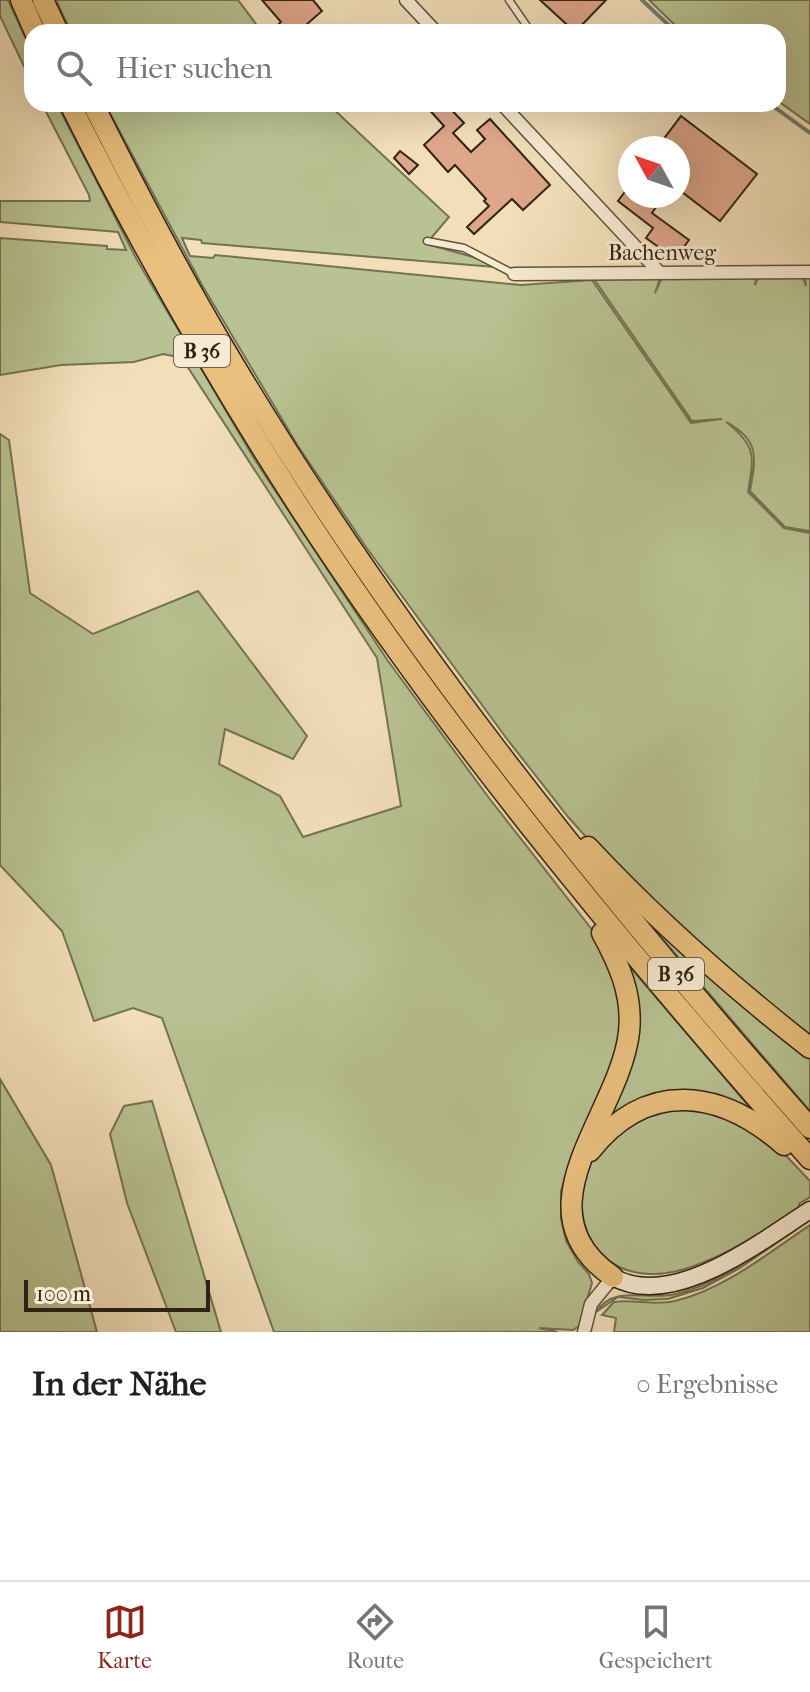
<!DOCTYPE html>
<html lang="de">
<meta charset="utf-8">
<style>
:root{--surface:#fff;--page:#f6f6f6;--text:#202124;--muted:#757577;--line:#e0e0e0;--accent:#8f2418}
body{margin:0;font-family:"IM FELL French Canon",serif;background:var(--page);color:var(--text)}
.compass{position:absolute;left:618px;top:136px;width:72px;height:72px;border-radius:50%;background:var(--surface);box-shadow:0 8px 32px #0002;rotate:310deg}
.scale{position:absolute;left:24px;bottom:20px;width:186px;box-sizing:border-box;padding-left:8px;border:4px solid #312314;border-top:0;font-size:22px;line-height:28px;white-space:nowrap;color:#312314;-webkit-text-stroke:6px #f7ead2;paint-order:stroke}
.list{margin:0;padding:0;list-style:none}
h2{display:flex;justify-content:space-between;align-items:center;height:104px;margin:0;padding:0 32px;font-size:34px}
h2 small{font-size:26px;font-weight:400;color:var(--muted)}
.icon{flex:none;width:44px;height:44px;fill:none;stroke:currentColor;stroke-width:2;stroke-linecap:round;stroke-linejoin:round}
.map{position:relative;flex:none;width:810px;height:1332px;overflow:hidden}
.search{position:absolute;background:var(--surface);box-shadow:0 8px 32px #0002;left:24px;right:24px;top:24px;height:88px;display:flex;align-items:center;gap:20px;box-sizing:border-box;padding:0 28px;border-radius:24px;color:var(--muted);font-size:30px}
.sheet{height:248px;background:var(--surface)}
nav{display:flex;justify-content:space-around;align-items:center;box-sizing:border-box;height:112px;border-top:2px solid var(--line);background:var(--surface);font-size:22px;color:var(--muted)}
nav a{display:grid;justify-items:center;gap:4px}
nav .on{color:var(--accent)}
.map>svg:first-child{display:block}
.green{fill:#b8c292;stroke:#747253;stroke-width:2}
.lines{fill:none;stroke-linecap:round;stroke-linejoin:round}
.stream{stroke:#717f71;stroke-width:4}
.building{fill:#dea68a;stroke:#312314;stroke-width:2}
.service-casing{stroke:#61523e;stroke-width:9}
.minor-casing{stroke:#61523e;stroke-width:15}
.secondary-casing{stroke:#312314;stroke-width:19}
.trunk-casing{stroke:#312314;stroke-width:23}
.service{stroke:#f7ead2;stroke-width:6}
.minor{stroke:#f7ead2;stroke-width:12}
.secondary{stroke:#f7ead2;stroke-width:16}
.trunk{stroke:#e9c07d;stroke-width:20}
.labels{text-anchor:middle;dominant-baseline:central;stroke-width:6;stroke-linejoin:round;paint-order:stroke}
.shield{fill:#f7ead2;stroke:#6c5f4d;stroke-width:2}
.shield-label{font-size:20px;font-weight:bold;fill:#312314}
.street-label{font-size:22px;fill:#312314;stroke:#f7ead2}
</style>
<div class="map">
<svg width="810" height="1332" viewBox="0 0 810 1332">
<rect width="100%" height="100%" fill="#f2dfba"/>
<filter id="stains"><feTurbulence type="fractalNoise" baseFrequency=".0025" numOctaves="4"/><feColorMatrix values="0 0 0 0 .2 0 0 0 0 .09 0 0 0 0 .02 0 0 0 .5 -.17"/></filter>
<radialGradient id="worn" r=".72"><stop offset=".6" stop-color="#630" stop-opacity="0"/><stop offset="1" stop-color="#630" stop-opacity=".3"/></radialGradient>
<g class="green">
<polygon points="0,0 8,0 32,52 32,83 0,16"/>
<polygon points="56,0 238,0 262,32 71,32"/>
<polygon points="649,0 810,0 810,124 778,101 778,32 682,32"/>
<polygon points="42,104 57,104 137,260 255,460 388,661 489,798 604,945 624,1006 620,1055 570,1163 561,1191 561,1219 566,1241 578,1262 589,1274 592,1283 579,1326 573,1330 539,1328 558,1332 274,1332 162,1018 133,1008 94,1021 62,931 0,865 0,434 9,440 30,593 93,634 198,591 307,736 293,759 225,729 219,764 280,796 303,837 401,806 377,658 185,363 178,357 163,354 134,362 61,365 0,375 0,238 107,246 107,249 126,250 118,232 0,222 0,201 90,201 89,195"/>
<path d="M105 104H328L449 217 426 244 484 260 495 267 202 243 201 240 182 238 190 256 213 258 215 255 521 285 592 280 691 423 722 419 692 421 594 279 660 278 655 293 662 278H756L755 285 758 278H803L806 286 805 277H810V531L785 527 750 491C756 458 760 440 726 422 757 446 754 456 748 492L784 528 810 533V1043L614 868 569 818 507 739 366 547 298 446 202 285Z"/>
<polygon points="628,899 810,1056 810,1111"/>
<polygon points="625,961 758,1117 704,1095 602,1127 616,1091"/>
<polygon points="0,1079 51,1165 97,1332 0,1332"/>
<polygon points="152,1101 221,1332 176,1332 127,1203 110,1134 124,1106"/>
<path d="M655 1109H715L777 1146 810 1181V1197L799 1204V1209C758 1233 699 1276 650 1274 577 1272 561 1184 609 1138 621 1126 641 1118 655 1109Z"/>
<path d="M810 1217V1220L740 1268 703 1288 668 1299 644 1300 618 1297 596 1312C615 1284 646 1301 676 1294 726 1282 768 1245 810 1217Z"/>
<path d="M810 1225V1332H614L616 1318 602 1315 614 1302C634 1299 654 1306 675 1301 725 1289 768 1253 810 1225Z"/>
</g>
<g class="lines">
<g class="stream">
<polyline points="642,0 676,32"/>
<polyline points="770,104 810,133"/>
</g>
</g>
<g class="building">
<polygon points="262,0 313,0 322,11 298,32 270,32 281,22"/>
<polygon points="540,0 606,0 575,32"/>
<polygon points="424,104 446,104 464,123 453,133 471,152 485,139 477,130 490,119 550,185 523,210 512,199 474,234 467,227 489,206 484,201 486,199 455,165 448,172 424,145 444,126"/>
<polygon points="681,116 757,174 720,221 678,189 678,148 657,148"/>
<polygon points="400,151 418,165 409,174 394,158"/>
<polygon points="630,185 630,196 650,196 659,203 652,213 689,240 675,259 646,238 653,228 618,201"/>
</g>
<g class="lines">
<defs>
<g id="service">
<polyline points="509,0 531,32"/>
<polyline points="427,241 464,248 514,274"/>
</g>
<g id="minor">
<polyline points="406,0 436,32"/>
<polyline points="502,104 659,272"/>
<polyline points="514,274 810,272"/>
<polyline points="584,1332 591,1304 613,1277"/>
</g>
<path id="secondary" d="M613 1277C673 1311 761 1241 810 1210"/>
<g id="trunk">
<polyline points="21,0 35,32"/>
<polyline points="43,0 58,32"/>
<path d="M70 104C139 242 214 375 298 505 449 738 627 951 810 1159"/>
<path d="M93 104C134 186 177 269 224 348 390 629 595 884 810 1128"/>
<path d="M588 847C657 921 731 986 810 1048"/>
<path d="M602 933C619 964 633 995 629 1032 620 1115 515 1209 613 1277"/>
<path d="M590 1151C647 1079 720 1089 784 1145"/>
</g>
</defs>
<use href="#service" class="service-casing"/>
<use href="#minor" class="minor-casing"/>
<use href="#secondary" class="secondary-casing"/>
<use href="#trunk" class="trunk-casing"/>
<use href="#service" class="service"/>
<use href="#minor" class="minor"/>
<use href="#secondary" class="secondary"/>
<use href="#trunk" class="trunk"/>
</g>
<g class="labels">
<g class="shield">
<rect x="174" y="335" width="56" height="32" rx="6"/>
<rect x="648" y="958" width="56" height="32" rx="6"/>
</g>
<g class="shield-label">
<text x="202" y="351">B 36</text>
<text x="676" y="974">B 36</text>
</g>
<g class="street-label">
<text x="662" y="253">Bachenweg</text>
</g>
</g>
<rect width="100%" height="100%" filter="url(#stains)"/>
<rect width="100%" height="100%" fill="url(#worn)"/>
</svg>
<svg class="compass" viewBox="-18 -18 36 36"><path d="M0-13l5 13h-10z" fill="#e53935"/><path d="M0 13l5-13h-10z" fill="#757577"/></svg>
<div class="scale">100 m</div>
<div class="search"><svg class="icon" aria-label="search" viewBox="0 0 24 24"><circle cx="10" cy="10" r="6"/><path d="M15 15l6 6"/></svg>Hier suchen</div>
</div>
<section class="sheet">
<h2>In der Nähe<small>0 Ergebnisse</small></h2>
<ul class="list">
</ul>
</section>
<nav>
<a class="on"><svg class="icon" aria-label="map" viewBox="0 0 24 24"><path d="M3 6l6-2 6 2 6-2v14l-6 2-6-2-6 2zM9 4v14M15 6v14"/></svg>Karte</a>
<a><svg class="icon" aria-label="directions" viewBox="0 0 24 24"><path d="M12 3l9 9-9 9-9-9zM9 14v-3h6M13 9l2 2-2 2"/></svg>Route</a>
<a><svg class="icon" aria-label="saved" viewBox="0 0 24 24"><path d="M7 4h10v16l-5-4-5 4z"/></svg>Gespeichert</a>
</nav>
